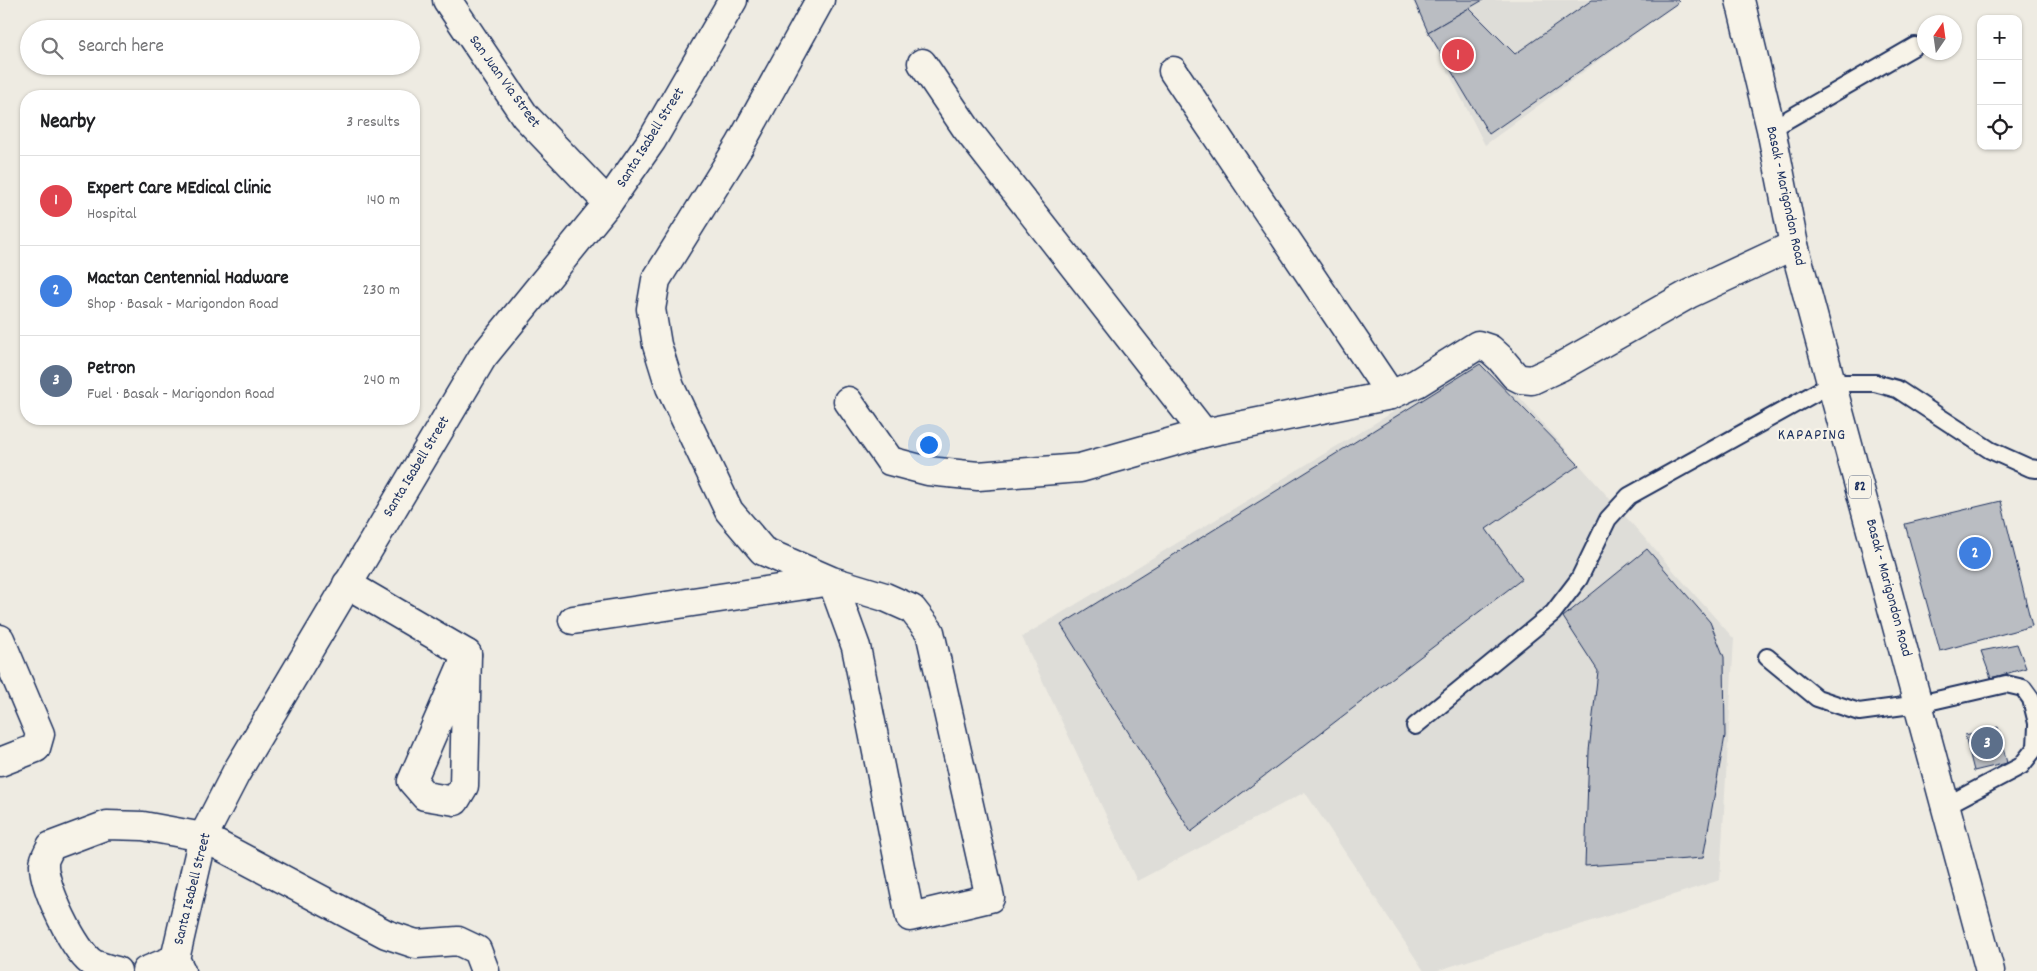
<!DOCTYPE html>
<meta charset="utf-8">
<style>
:root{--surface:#fff;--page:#f2f2f2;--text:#202124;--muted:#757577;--line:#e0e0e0;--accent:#b45309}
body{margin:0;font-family:Dekko,sans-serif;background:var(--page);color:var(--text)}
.controls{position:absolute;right:15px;top:15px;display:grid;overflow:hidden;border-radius:10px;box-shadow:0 1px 4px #0004}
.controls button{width:45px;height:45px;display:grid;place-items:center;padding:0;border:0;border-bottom:1px solid var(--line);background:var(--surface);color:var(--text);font:25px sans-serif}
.compass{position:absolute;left:1917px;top:15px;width:45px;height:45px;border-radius:50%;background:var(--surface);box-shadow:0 1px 4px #0004;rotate:13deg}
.you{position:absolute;left:928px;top:444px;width:18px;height:18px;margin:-12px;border:4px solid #fff;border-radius:50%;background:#1a73e8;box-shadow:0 0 0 8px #1a73e833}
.badge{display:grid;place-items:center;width:32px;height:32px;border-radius:50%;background:var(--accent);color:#fff;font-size:16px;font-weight:700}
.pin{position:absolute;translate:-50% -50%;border:2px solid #fff;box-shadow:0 1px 5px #0006}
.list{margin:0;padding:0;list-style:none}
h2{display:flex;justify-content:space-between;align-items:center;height:65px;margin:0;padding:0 20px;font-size:21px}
h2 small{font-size:16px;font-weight:400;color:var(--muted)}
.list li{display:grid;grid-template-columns:32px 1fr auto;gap:15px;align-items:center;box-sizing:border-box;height:90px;padding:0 20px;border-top:1px solid var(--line)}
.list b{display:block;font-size:19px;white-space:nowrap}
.list p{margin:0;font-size:16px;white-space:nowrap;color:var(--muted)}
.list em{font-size:16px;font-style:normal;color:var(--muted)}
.icon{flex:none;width:28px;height:28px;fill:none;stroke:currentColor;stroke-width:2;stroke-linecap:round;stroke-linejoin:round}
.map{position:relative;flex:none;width:2037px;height:971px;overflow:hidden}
.search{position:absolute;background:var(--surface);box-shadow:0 1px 4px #0004;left:20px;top:20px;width:400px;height:55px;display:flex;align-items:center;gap:12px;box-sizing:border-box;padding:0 18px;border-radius:28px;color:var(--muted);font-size:19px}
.panel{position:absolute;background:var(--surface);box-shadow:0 1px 4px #0004;left:20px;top:90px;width:400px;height:335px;border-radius:20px}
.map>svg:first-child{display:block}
.built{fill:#deddd8}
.building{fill:#babdc2;stroke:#1b2f5e}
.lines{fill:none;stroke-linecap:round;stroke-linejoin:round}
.service-casing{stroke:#1b2f5e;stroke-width:20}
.minor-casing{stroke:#1b2f5e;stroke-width:31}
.primary-casing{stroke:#1b2f5e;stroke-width:31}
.service{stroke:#f7f3e8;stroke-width:16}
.minor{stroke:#f7f3e8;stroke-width:28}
.primary{stroke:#f7f3e8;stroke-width:28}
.labels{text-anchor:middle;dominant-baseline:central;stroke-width:4.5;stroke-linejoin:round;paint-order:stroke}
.shield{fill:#f7f3e8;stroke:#5d6a87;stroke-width:1}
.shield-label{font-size:14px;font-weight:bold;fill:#1b2f5e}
.street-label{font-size:15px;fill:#1b2f5e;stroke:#f7f3e8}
.neighbourhood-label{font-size:16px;letter-spacing:1px;fill:#1b2f5e;stroke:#f7f3e8}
</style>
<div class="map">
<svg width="2037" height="971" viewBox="0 0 2037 971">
<rect width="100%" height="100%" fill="#eeebe2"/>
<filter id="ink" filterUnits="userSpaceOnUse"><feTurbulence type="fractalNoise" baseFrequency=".02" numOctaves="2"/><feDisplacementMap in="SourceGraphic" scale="10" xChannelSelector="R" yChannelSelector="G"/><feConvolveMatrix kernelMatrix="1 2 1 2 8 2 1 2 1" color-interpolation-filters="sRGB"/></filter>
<g filter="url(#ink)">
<g class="built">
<polygon points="1412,0 1680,0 1485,145"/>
<polygon points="1484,357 1734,639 1720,880 1436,971 1424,971 1305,792 1137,881 1022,637"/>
</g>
<g class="building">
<polygon points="1414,0 1483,0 1428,32"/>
<polygon points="1592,0 1677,0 1679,2 1489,134 1428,32 1469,8 1515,54"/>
<polygon points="1480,364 1579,465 1486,529 1522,579 1191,832 1061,625"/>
<polygon points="2001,501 2032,626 1940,651 1905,524"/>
<polygon points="1647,549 1710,622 1724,657 1725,736 1703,858 1585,866 1589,751 1598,671 1563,617"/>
<polygon points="2017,644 2026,668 1991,678 1981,651"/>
<polygon points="1998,727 2007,763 1974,771 1965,735"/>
</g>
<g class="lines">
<defs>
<g id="service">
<polyline points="1771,129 1915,46"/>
<polyline points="1767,657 1817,698 1859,712 1919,704 2006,684 2023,688 2031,699 2037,723"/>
<polyline points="1415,726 1553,613 1579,579 1608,519 1629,496 1833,383 1875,383 1897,389 1990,450 2030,468 2037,469"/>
<polyline points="1945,806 2021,766 2036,747 2037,726"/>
</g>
<g id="minor">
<polyline points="447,0 525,116 608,203"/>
<polyline points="922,63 966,128 1204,433"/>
<polyline points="1173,71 1391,395"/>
<polyline points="848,401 890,461 928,471 978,476 1080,468 1204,433 1391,395 1417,383 1478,345 1490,349 1500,358 1515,376 1521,379 1532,380 1560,367 1689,294 1794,245"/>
<polyline points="347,584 467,654"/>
<polyline points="573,620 832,581 885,597 912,609 930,632 990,898 910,917 856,647 832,581 763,551 729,511 670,387 657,345 651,309 656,280 740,145 820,0"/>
<polyline points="0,639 40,734 36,748 0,762"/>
<polygon points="467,654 464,786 455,801 425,796 412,781"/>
<path d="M117 971C109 969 101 967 94 964 75 954 43 885 44 864 44 858 49 851 51 846L107 825 143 826 203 837 386 934 416 944 458 941 477 950 485 971"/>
<polyline points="146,971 175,959"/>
<polyline points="181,971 175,959 203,837 236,773 482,358 608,203 652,140 733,0"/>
</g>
<polyline id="primary" points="1740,0 1771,129 1794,245 1990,971"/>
</defs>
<use href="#service" class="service-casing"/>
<use href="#minor" class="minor-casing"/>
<use href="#primary" class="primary-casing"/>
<use href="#service" class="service"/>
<use href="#minor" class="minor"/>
<use href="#primary" class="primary"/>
</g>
</g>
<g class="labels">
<rect class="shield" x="1849" y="475.5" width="22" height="23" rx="4"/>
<g class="shield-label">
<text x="1860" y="487">82</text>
</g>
<g class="street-label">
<text transform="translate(504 82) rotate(54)">San Juan Via Street</text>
<text transform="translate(651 138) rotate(-58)">Santa Isabell Street</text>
<text transform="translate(1785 196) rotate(78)">Basak - Marigondon Road</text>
<text transform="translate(417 467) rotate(-59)">Santa Isabell Street</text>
<text transform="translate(1888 588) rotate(75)">Basak - Marigondon Road</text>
<text transform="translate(193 889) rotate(-76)">Santa Isabell Street</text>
</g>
<g class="neighbourhood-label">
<text x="1812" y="435">KAPAPING</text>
</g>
</g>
</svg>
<div class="controls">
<button>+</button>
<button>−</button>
<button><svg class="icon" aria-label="locate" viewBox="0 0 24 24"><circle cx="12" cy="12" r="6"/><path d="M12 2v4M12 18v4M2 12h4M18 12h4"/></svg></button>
</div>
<svg class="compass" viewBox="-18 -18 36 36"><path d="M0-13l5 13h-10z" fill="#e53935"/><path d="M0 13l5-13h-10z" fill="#757577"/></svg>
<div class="you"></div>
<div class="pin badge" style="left:1458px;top:55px;background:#e0444e">1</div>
<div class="pin badge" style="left:1975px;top:553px;background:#3f7fe0">2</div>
<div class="pin badge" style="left:1987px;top:743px;background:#5c6f8a">3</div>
<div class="search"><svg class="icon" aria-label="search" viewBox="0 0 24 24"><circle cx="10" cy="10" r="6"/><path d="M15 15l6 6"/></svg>Search here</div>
<section class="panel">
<h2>Nearby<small>3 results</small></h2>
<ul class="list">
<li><span class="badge" style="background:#e0444e">1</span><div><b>Expert Care MEdical Clinic</b><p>Hospital</p></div><em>140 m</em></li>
<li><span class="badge" style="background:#3f7fe0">2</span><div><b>Mactan Centennial Hadware</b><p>Shop · Basak - Marigondon Road</p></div><em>230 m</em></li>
<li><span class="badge" style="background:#5c6f8a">3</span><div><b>Petron</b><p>Fuel · Basak - Marigondon Road</p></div><em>240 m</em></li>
</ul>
</section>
</div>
